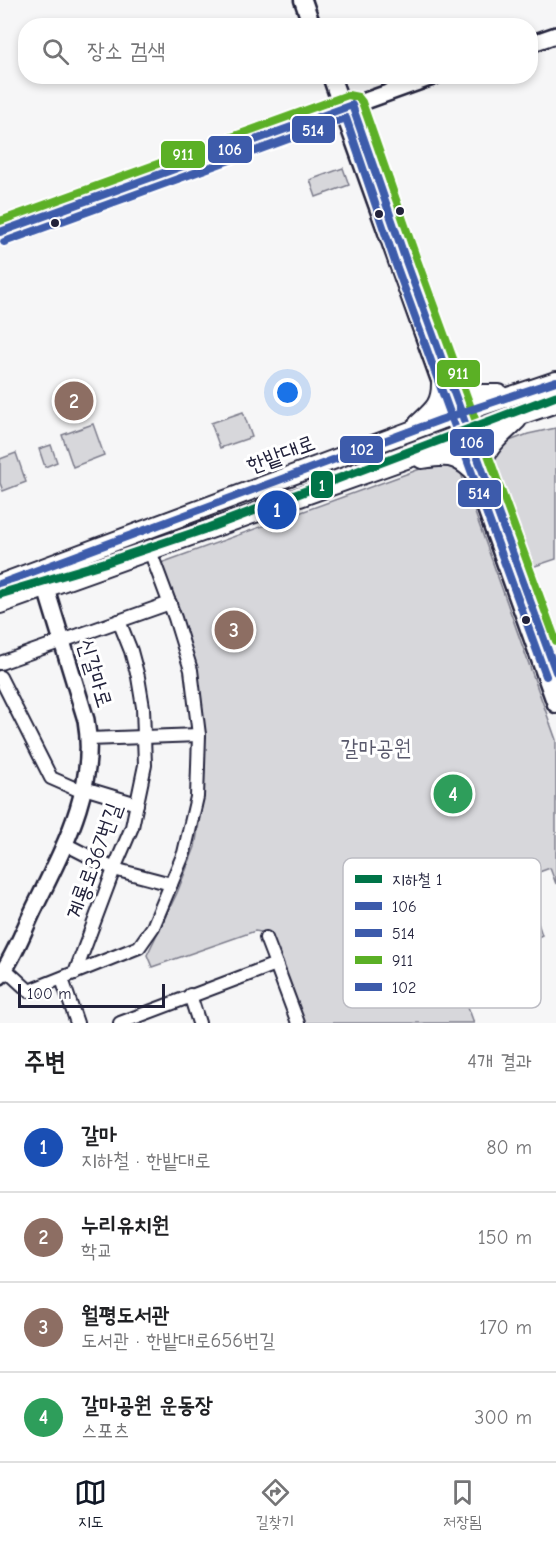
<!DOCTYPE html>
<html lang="ko">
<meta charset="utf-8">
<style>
:root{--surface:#fff;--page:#f6f6f6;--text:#202124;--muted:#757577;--line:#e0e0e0;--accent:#111827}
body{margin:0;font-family:"Comic Neue","Poor Story",sans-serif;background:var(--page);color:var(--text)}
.scale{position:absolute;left:18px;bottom:15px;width:147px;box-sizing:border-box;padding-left:6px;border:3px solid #22223b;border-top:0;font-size:16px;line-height:21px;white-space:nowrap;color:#22223b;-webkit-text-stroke:4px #fff;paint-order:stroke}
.you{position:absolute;left:288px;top:393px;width:21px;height:21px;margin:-15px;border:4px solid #fff;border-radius:50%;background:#1a73e8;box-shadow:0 0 0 9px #1a73e833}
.badge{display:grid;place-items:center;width:39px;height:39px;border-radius:50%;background:var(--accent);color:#fff;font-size:20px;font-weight:700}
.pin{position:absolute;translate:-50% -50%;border:3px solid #fff;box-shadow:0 2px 6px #0006}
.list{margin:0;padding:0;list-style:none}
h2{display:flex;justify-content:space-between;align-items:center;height:78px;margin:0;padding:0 24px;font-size:26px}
h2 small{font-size:20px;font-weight:400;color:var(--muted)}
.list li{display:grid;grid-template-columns:39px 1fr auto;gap:18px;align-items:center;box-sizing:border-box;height:90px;padding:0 24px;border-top:2px solid var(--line)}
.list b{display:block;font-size:22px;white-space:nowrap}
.list p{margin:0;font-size:20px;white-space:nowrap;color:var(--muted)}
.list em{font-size:20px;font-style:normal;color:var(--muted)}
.icon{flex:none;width:33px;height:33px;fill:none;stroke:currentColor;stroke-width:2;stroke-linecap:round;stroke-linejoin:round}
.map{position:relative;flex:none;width:556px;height:1023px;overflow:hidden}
.search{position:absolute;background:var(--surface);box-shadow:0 3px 9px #0003;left:18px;right:18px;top:18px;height:66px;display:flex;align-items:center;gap:15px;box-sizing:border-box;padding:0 21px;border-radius:24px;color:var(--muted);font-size:22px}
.sheet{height:438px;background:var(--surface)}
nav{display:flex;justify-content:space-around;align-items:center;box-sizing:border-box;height:84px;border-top:2px solid var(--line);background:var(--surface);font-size:16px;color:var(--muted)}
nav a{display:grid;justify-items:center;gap:3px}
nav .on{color:var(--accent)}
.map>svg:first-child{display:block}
.green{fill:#d7d7db;stroke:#7c7c8b;stroke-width:1.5}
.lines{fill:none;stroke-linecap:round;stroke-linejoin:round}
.minor-casing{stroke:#22223b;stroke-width:16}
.tertiary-casing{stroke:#22223b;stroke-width:20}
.secondary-casing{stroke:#22223b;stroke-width:21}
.primary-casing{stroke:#22223b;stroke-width:22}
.minor{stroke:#fff;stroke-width:12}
.tertiary{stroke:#fff;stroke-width:15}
.secondary{stroke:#fff;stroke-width:16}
.primary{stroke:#fff;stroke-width:18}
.bus-1-casing{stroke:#fff;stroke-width:12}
.bus-2-casing{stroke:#fff;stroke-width:12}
.bus-3-casing{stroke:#fff;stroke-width:12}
.bus-4-casing{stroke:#fff;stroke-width:12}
.bus-1{stroke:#3d5bab;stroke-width:8}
.bus-2{stroke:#3d5bab;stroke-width:8}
.bus-3{stroke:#5bb025;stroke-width:8}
.bus-4{stroke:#3d5bab;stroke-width:8}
.metro-1-casing{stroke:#fff;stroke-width:14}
.metro-1{stroke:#007448;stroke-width:9}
.bus-dot{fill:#22223b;stroke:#fff;stroke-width:2}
.labels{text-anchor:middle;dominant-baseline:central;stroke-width:6;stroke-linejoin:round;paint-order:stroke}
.street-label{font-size:22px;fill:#22223b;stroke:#fff}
.park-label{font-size:22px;fill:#58586b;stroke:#fff}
.key{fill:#fff;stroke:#bdbdc4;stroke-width:1.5}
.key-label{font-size:16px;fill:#22223b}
.line-badge{stroke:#fff;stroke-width:2}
.badge-label{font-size:16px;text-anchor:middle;font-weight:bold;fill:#fff}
</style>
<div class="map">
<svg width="556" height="1023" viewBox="0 0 556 1023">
<rect width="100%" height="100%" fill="#f6f6f7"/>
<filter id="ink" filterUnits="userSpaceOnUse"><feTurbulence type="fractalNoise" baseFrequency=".0167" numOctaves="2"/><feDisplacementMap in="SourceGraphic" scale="12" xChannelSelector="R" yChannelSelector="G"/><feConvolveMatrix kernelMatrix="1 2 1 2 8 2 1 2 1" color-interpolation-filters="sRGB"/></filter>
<g filter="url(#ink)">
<g class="green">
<polygon points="343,168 349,185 316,197 310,180"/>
<polygon points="243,412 252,437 220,448 211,423"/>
<polygon points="93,424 104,455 73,467 62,435"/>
<polygon points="556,428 556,559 529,568 495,472 492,456 504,443 528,434"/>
<polygon points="51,445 57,462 45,467 39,449"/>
<polygon points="16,453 26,482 3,491 0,483 0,459"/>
<polygon points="443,463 459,468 556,740 556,884 550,868 523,878 542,935 463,971 440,912 503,886 433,911 474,1023 304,1023 273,939 267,933 255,931 152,967 147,955 177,893 195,847 202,805 205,756 203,712 195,664 161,563 431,465"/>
</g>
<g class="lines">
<defs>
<g id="minor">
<polyline points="0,663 170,603"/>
<polyline points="0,677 51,778 83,792"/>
<polyline points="89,739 199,735"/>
<polyline points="84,788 137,804"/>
<polyline points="65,844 114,869 171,884"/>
<polyline points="266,938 276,964"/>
<polyline points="5,969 29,991 139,947 153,927 184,853 197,797 199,735 191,670 175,618 150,551"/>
<polyline points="75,973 114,869 132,827 145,765 143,707 138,677 131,651 119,621"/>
<polyline points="62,979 77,1023"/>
<polyline points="190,995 199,1023"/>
<polyline points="120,1023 276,964 298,1023"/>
</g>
<g id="tertiary">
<polyline points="530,44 556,35"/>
<polyline points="0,232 435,76"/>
<path d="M0 976C14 957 23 932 33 911 62 851 98 788 86 720L40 569"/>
</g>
<g id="secondary">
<polyline points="303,0 312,26"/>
<polyline points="331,76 556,704"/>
</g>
<g id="primary">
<polyline points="452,385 464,394 499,394"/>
<path d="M418 424C433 410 441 405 441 384"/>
<path d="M422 459C446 455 455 454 473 471"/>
<path d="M481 467C487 446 501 435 517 420"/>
<polyline points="0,584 440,420 556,381"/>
<polyline points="0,604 412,457 448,440 556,403"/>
</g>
</defs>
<use href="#minor" class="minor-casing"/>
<use href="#tertiary" class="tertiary-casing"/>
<use href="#secondary" class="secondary-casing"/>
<use href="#primary" class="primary-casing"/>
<use href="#minor" class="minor"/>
<use href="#tertiary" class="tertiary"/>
<use href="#secondary" class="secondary"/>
<use href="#primary" class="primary"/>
<defs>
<polyline id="bus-1" points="0,232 352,105 406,261 556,672"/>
<polyline id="bus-2" points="4,242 346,118 396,265 546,676"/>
<polyline id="bus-3" points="0,221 348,95 358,97 362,102 416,257 556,641"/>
<polyline id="bus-4" points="0,584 440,420 556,381"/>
</defs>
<use href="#bus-1" class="bus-1-casing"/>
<use href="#bus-2" class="bus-2-casing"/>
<use href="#bus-3" class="bus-3-casing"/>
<use href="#bus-4" class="bus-4-casing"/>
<use href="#bus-1" class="bus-1"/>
<use href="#bus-2" class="bus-2"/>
<use href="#bus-3" class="bus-3"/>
<use href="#bus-4" class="bus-4"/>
<defs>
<polyline id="metro-1" points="0,594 104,563 208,528 556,396"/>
</defs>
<use href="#metro-1" class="metro-1-casing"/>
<use href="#metro-1" class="metro-1"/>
</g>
</g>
<g class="bus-dot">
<circle cx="400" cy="211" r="5"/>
<circle cx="379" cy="214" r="5"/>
<circle cx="55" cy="223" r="5"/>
<circle cx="526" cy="620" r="5"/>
</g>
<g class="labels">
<g class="street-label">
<text transform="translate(281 454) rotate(-20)">한밭대로</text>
<text transform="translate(95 673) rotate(73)">신갈마로</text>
<text transform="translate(94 861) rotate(-70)">계룡로367번길</text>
</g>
<g class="park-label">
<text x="376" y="748">갈마공원</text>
</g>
</g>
<rect x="343" y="858" width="198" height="150" rx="9" class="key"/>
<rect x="355" y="875" width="27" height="8" fill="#007448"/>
<rect x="355" y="902" width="27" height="8" fill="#3d5bab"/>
<rect x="355" y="929" width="27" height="8" fill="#3d5bab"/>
<rect x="355" y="956" width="27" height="8" fill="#5bb025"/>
<rect x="355" y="983" width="27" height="8" fill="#3d5bab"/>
<g class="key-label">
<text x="392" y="885">지하철 1</text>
<text x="392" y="912">106</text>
<text x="392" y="939">514</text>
<text x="392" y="966">911</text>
<text x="392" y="993">102</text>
</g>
<g class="line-badge">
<rect x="291" y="115" width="45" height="29" rx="6" fill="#3d5bab"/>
<rect x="207" y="135" width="46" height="29" rx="6" fill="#3d5bab"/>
<rect x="160" y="140" width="46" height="29" rx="6" fill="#5bb025"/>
<rect x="436" y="359" width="45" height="29" rx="6" fill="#5bb025"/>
<rect x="449" y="428" width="46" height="29" rx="6" fill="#3d5bab"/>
<rect x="339" y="435" width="45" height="29" rx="6" fill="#3d5bab"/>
<rect x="310" y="470" width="24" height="29" rx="6" fill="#007448"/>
<rect x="457" y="479" width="45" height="29" rx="6" fill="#3d5bab"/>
</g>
<g class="badge-label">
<text x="313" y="136">514</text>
<text x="230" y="155">106</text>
<text x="183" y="160">911</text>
<text x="458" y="379">911</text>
<text x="472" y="448">106</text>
<text x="362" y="455">102</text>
<text x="322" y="491">1</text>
<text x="479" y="499">514</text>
</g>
</svg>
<div class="scale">100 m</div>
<div class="you"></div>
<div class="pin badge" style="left:277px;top:510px;background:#1a4fb4">1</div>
<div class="pin badge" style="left:74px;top:401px;background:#8d6e63">2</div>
<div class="pin badge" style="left:234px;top:630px;background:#8d6e63">3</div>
<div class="pin badge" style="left:453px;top:794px;background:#2e9e5b">4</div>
<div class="search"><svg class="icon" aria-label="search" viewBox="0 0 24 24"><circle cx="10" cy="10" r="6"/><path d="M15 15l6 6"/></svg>장소 검색</div>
</div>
<section class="sheet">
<h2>주변<small>4개 결과</small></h2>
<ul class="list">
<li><span class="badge" style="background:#1a4fb4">1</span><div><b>갈마</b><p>지하철 · 한밭대로</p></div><em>80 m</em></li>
<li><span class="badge" style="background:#8d6e63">2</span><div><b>누리유치원</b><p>학교</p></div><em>150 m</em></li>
<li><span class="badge" style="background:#8d6e63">3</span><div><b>월평도서관</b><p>도서관 · 한밭대로656번길</p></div><em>170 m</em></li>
<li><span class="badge" style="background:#2e9e5b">4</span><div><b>갈마공원 운동장</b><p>스포츠</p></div><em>300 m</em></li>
</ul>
</section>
<nav>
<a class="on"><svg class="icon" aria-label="map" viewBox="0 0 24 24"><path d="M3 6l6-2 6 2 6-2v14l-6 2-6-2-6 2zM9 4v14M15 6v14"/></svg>지도</a>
<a><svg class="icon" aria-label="directions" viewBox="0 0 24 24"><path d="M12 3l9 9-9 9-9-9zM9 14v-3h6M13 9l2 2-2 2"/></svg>길찾기</a>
<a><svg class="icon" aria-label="saved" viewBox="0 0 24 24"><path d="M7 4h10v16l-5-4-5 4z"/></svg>저장됨</a>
</nav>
